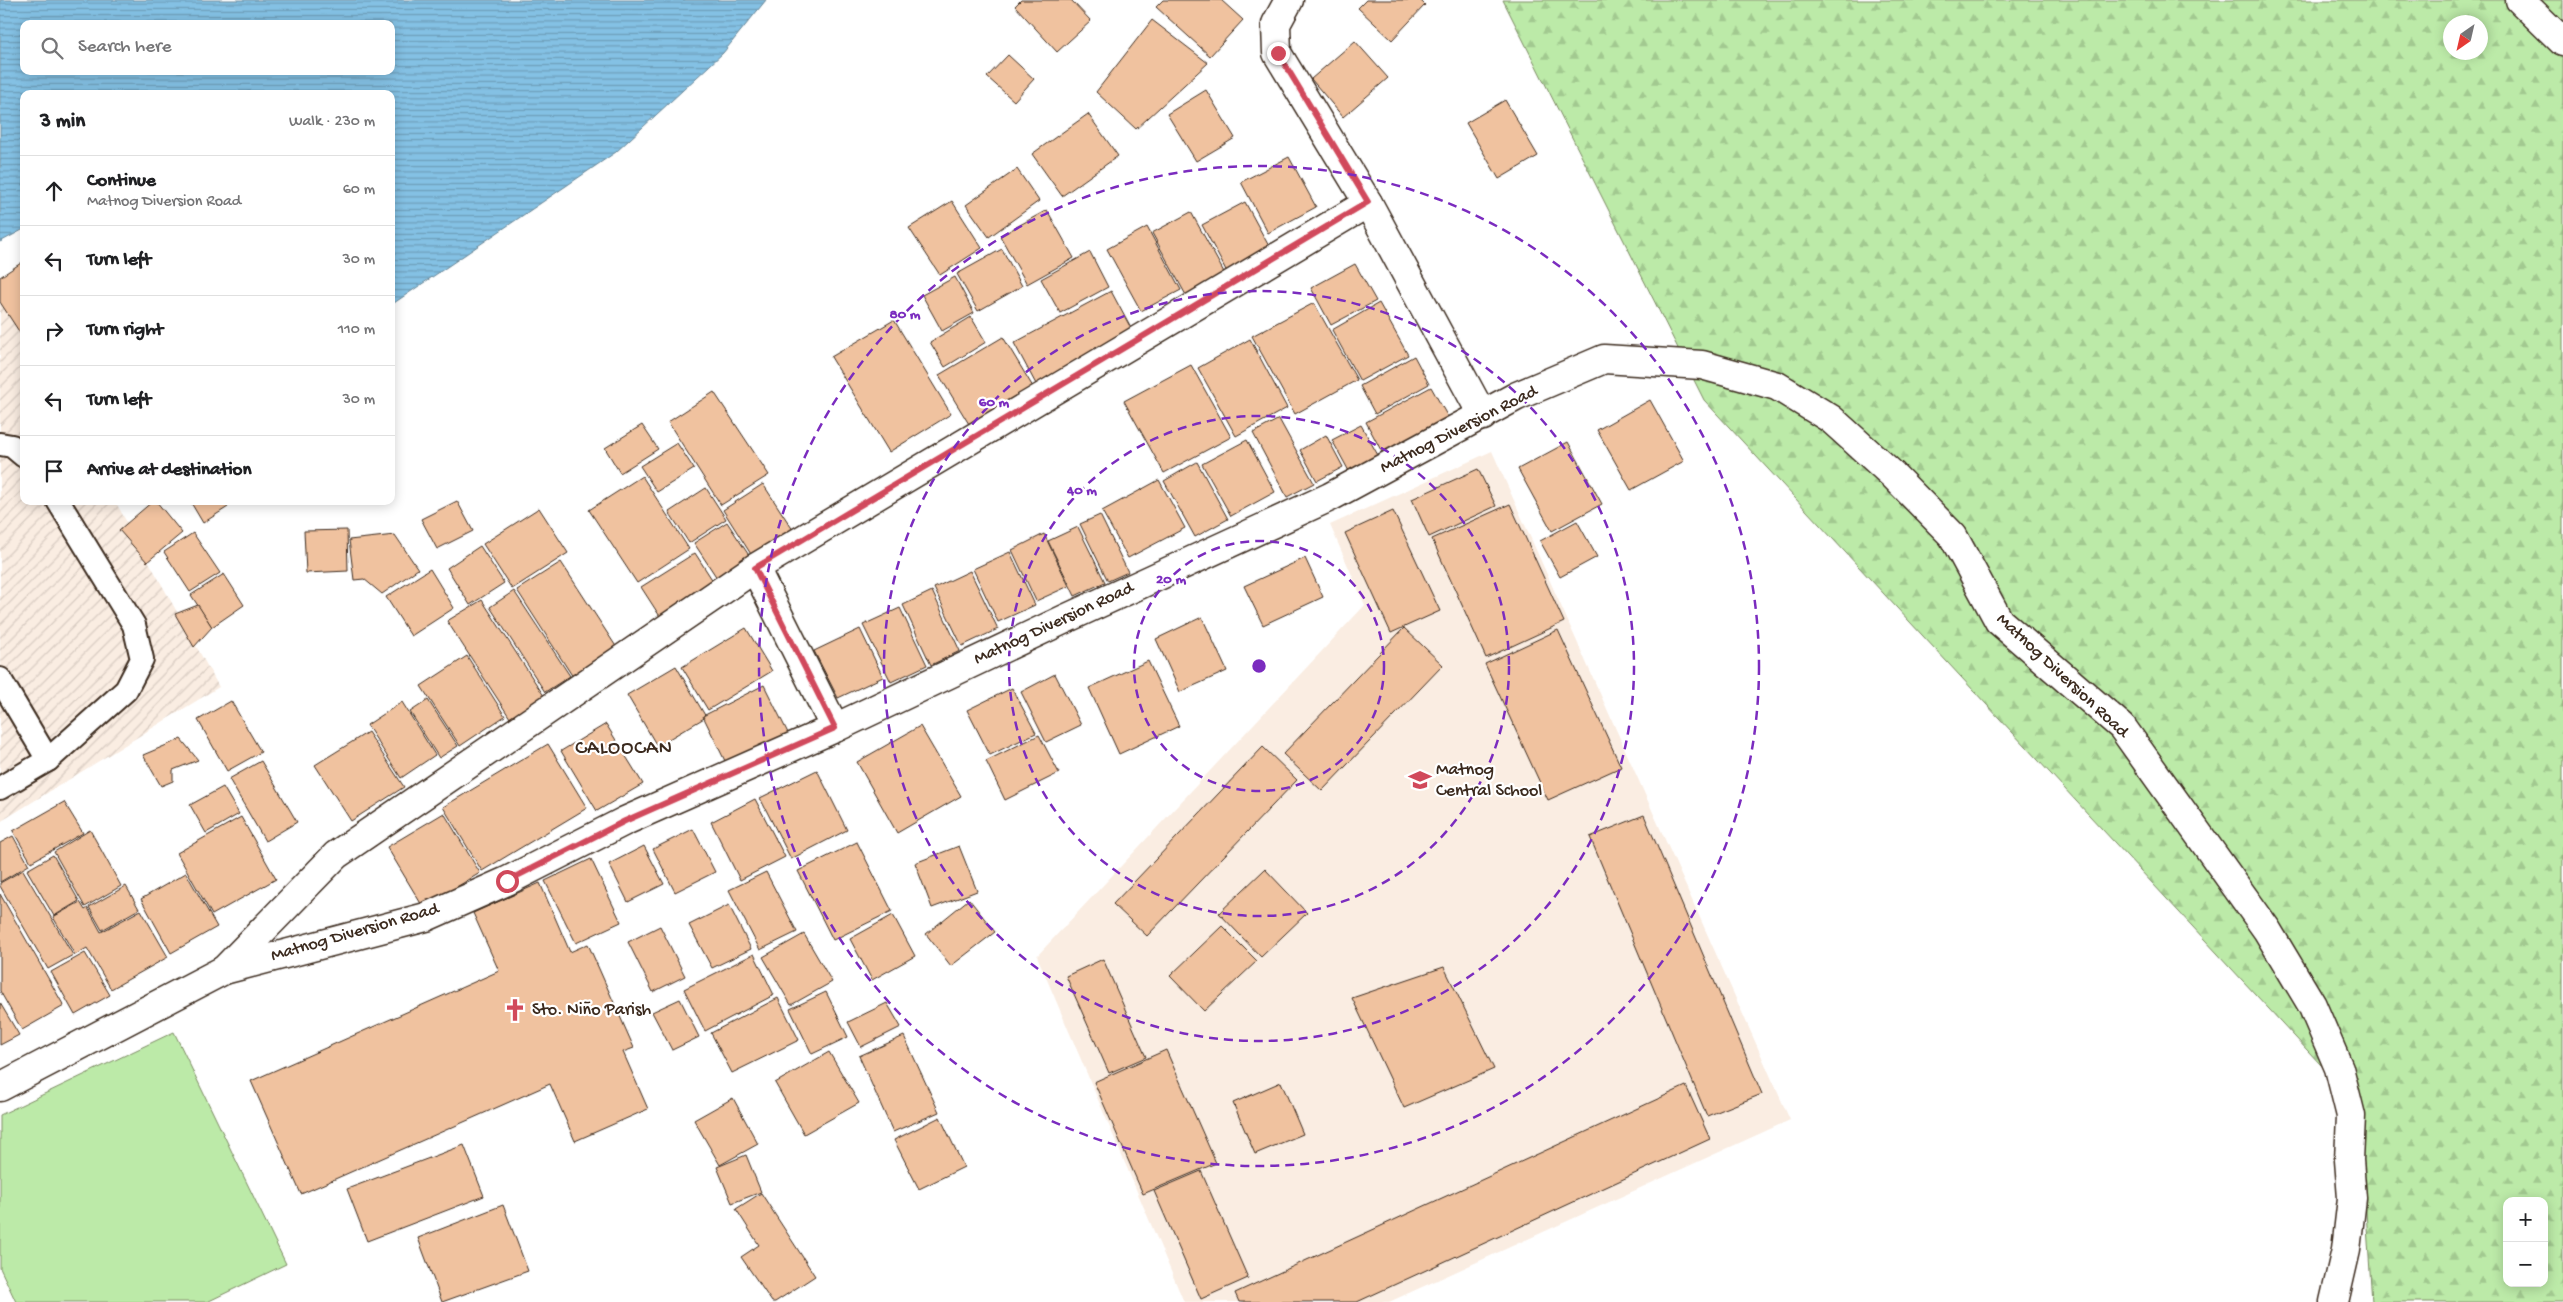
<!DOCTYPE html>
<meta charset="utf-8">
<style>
:root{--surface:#fff;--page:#f6f6f6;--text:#202124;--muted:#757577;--line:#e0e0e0}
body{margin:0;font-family:"Gochi Hand",sans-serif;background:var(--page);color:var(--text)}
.controls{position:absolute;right:15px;bottom:15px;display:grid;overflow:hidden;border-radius:10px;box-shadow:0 2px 12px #0003}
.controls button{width:45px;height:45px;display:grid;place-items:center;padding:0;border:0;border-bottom:1px solid var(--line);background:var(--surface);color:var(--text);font:25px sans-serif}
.compass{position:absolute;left:2443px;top:15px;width:45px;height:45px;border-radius:50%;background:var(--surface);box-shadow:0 2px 12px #0003;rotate:214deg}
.stop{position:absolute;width:15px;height:15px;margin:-11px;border:4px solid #d1495b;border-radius:50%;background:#fff}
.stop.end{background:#d1495b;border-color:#fff;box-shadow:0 1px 5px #0008}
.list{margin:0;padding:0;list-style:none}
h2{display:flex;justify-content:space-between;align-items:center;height:65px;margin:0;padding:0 20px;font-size:21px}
h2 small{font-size:16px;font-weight:400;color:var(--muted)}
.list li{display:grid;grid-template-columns:32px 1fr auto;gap:15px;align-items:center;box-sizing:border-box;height:70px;padding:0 20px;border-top:1px solid var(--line)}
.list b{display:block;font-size:19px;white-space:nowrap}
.list p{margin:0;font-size:16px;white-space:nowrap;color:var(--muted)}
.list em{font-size:16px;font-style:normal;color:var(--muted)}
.icon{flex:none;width:28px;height:28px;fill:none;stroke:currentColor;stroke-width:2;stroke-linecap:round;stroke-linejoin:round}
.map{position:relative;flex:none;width:2563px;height:1302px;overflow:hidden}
.search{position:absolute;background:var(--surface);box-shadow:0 2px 12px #0003;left:20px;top:20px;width:375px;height:55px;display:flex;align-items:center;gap:12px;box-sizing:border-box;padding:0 18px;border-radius:10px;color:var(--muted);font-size:19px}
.panel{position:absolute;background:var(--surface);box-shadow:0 2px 12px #0003;left:20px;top:90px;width:375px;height:415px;border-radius:10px}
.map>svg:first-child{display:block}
.built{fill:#faede2}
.industrial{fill:url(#industrial-furrows)}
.forest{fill:url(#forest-firs);stroke:#7c8a63;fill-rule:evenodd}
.green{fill:#bceaa8;stroke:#7c8a63}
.water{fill:url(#water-rules);stroke:#678595;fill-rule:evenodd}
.building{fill:#f0c29f;stroke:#3b2a1e}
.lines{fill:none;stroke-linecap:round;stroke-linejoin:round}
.lane-casing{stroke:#3b2a1e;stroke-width:26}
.street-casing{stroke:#3b2a1e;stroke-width:31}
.secondary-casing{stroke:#3b2a1e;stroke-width:31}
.lane{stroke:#fff;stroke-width:22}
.street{stroke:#fff;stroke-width:28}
.secondary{stroke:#fff;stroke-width:28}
.route{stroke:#d1495b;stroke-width:6}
.ring{fill:none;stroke:#7b2cbf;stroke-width:2.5;stroke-dasharray:9 6}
.labels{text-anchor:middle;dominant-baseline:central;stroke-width:4.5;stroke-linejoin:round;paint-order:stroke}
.street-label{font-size:18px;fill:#3b2a1e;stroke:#fff}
.poi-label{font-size:18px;fill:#3b2a1e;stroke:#fff;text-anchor:start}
.quarter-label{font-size:20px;letter-spacing:1px;fill:#3b2a1e;stroke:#fff}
.centre{fill:#7b2cbf;stroke:#fff;stroke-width:2.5}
.ring-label{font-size:15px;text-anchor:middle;font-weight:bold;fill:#7b2cbf;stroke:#fff;stroke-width:4.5;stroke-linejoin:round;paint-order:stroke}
</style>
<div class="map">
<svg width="2563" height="1302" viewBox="0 0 2563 1302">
<defs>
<pattern id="industrial-furrows" width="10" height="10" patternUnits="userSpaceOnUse" patternTransform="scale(1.25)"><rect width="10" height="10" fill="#faede2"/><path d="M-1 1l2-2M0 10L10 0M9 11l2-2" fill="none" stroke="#d7cbc1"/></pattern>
<pattern id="forest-firs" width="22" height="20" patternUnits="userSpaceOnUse" patternTransform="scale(1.25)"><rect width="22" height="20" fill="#bceaa8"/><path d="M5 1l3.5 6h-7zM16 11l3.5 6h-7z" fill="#a2c990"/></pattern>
<pattern id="water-rules" width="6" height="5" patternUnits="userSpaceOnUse" patternTransform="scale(1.25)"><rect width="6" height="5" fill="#84c1e4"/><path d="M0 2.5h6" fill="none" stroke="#6d9db8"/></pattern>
</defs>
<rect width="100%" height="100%" fill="#fff"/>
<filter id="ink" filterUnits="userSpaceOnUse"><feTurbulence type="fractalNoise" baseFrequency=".02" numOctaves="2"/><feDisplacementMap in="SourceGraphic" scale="10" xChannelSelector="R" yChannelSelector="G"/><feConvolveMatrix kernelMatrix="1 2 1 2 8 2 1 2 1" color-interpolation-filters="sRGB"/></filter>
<g filter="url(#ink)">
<polygon class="built" points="1492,451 1790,1120 1389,1302 1184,1302 1037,956 1365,605 1330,525"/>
<polygon class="industrial" points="0,294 24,337 24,501 115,501 219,687 0,822"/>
<path class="forest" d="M1503 0H2563V1302H2372L2359 1106 1704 400ZM2450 22H2480V52H2450ZM2507 1201H2544V1283H2507Z"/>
<polygon class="green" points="174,1032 286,1264 207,1302 16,1302 0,1268 0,1115"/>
<path class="water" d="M0 0H766L723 53 616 152 391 305V94H24V229L0 242ZM24 24H391V71H24Z"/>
<g class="building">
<polygon points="1021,0 1071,0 1091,21 1057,52 1015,6"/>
<polygon points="1163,0 1221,0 1243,20 1210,56 1156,7"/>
<polygon points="1366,0 1420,0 1425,5 1392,40 1358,8"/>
<polygon points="1152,20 1208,63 1136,129 1096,92"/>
<polygon points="1355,41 1388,78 1343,117 1311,79"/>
<polygon points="1008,55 1034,79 1014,101 987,77"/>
<polygon points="1206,90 1235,138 1196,161 1167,114"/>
<polygon points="1505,100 1538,156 1499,179 1466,123"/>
<polygon points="1088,114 1118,156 1062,196 1032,154"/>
<polygon points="1289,157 1316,207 1268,233 1241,182"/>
<polygon points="1017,169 1039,201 989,237 966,205"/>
<polygon points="952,201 982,248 940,275 909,228"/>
<polygon points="1245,202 1271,250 1228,274 1202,225"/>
<polygon points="1047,210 1074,258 1027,284 1000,236"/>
<polygon points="1191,212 1226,276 1187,297 1152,233"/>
<polygon points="1147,227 1181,290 1141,311 1107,249"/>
<polygon points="1002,249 1022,286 978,311 957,274"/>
<polygon points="1090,252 1108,287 1060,313 1041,279"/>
<polygon points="24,261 24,335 22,336 0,302 0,277"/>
<polygon points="1355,264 1376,301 1331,325 1311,288"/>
<polygon points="955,277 974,313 942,331 922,295"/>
<polygon points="1111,291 1134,334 1037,386 1014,343"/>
<polygon points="1314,303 1357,380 1295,414 1252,336"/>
<polygon points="1379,303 1408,355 1360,381 1332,330"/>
<polygon points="971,317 986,342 945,367 930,342"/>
<polygon points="894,320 951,414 889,452 831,357"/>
<polygon points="1003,337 1036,392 972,429 939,375"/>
<polygon points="1250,339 1287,408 1236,436 1198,368"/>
<polygon points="1414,356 1429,384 1375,414 1360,386"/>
<polygon points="1191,365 1231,437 1164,473 1124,401"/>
<polygon points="1431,387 1449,419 1383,454 1366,422"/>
<polygon points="714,392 769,475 721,505 668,422"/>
<polygon points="1650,400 1684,461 1631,490 1597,430"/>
<polygon points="1279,419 1314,483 1287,497 1253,433"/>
<polygon points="642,425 658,449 620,473 605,448"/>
<polygon points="1361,425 1379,457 1350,473 1332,440"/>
<polygon points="1326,435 1343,467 1317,481 1300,450"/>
<polygon points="1247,440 1275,492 1231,516 1202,464"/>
<polygon points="1568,442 1602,504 1552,531 1518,469"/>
<polygon points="677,443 694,469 657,492 640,466"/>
<polygon points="1197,462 1228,519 1195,537 1164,481"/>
<polygon points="1478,469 1496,506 1429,537 1412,499"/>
<polygon points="642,476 689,549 637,583 589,510"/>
<polygon points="1159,480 1185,528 1128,558 1102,511"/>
<polygon points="763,484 795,533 754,559 723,510"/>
<polygon points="706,488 726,519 689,543 669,512"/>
<polygon points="153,501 156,501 182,533 147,562 119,530"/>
<polygon points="190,501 224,501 228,507 203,523"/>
<polygon points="457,501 473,531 437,549 421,519"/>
<polygon points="1510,504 1564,622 1486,658 1432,539"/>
<polygon points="539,508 568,553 512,589 483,544"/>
<polygon points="1393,511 1440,611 1391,633 1345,533"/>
<polygon points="1100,515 1128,572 1108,581 1080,524"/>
<polygon points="1577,521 1597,557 1560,577 1540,541"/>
<polygon points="727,522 752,560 719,581 694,543"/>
<polygon points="1078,527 1105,582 1075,596 1048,541"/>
<polygon points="347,530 348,571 306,573 304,531"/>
<polygon points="193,533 220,573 190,592 164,552"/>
<polygon points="1044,534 1069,586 1036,601 1012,550"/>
<polygon points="395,535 418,569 382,594 364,579 354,580 349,540"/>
<polygon points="480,546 504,583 470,605 447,568"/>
<polygon points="1010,552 1035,605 998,622 973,569"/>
<polygon points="695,553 715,584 661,618 641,587"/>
<polygon points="1305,558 1323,597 1263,625 1244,586"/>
<polygon points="561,562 617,648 573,677 517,590"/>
<polygon points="430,569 454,608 411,636 386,597"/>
<polygon points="970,571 998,629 962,646 934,588"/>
<polygon points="224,574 244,605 212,627 191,595"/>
<polygon points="514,591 570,676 545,692 490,607"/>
<polygon points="932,591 960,651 931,665 903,605"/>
<polygon points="482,600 544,696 510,718 447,621"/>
<polygon points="198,605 212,627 194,647 175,614"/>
<polygon points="900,608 927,665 891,682 863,625"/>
<polygon points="1202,617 1227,671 1180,692 1156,639"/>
<polygon points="746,628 772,671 708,710 682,667"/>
<polygon points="1404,628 1443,665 1322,791 1283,754"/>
<polygon points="860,629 883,677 838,698 814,651"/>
<polygon points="1558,630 1621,767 1548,800 1485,664"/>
<polygon points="467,656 505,716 460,746 421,686"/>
<polygon points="1148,661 1179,726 1119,754 1089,688"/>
<polygon points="676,666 706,717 657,746 627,695"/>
<polygon points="1055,674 1081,725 1046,742 1021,692"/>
<polygon points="764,685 788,733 726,763 703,716"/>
<polygon points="1012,688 1036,733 990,755 967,710"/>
<polygon points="428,700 458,746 439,758 410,712"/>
<polygon points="231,701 261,752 227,771 198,720"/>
<polygon points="402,702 435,755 401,778 367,725"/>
<polygon points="606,724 643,784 597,811 561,751"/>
<polygon points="920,726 961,796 897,833 857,762"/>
<polygon points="368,732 404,787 351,821 315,765"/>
<polygon points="1039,735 1059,773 1005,800 986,761"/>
<polygon points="181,739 198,760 173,770 173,781 161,786 143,755"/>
<polygon points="548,744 587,808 482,871 443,807"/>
<polygon points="1263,747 1297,780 1147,936 1113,904"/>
<polygon points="261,761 297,822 265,841 229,779"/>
<polygon points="817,770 847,830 791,859 760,798"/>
<polygon points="223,787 239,814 206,833 190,805"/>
<polygon points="755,799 785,857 740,880 711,822"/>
<polygon points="64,802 83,833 31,862 13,831"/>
<polygon points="444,813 480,873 423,907 387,847"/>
<polygon points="1644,815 1762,1094 1707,1116 1590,837"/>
<polygon points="241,817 276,879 212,915 177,853"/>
<polygon points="693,829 715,872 675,892 653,849"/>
<polygon points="90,830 121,886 85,907 54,852"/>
<polygon points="13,836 29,865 0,882 0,843"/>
<polygon points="857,842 892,911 833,940 798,871"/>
<polygon points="644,846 664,884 628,902 609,864"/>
<polygon points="959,846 977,891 932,908 915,863"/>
<polygon points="53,855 79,901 54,916 27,870"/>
<polygon points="591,859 621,922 576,943 545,881"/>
<polygon points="1265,869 1307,913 1261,957 1219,913"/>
<polygon points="23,870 73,955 48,969 0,886 0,883"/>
<polygon points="766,872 797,932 760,950 729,890"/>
<polygon points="186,873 217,927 171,953 141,899"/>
<polygon points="540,883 570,952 588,944 634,1048 623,1052 648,1109 575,1141 550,1084 301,1194 251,1081 499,971 473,913"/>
<polygon points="126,886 139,909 102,930 89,907"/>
<polygon points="0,894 64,1006 22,1030 0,991"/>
<polygon points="969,899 995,932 951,966 926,934"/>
<polygon points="80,902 85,910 88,908 101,932 141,910 168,957 111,989 87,948 75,955 53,917"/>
<polygon points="729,905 751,949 712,968 689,925"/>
<polygon points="893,915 915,956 872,980 850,939"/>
<polygon points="660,926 685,976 653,992 628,942"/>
<polygon points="1222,926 1257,961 1204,1011 1170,976"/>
<polygon points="804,934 832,982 791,1005 763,957"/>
<polygon points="85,953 110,995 75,1015 51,972"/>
<polygon points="754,954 774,995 705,1031 684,989"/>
<polygon points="1103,959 1146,1057 1109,1073 1066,976"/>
<polygon points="1444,967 1494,1069 1404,1108 1352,998"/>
<polygon points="826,992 848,1037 812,1054 790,1009"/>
<polygon points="778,998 799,1040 732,1073 711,1033"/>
<polygon points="680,999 699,1037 672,1050 652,1012"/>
<polygon points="0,1003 19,1035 0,1045"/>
<polygon points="887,1003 901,1027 861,1047 848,1022"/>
<polygon points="904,1036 939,1112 893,1132 859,1056"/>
<polygon points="1166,1050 1216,1163 1143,1194 1094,1082"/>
<polygon points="829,1052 859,1103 804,1134 775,1083"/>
<polygon points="1281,1082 1303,1134 1255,1154 1233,1103"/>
<polygon points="1686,1086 1710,1139 1357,1302 1239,1302 1235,1293"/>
<polygon points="733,1098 758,1144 720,1165 694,1120"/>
<polygon points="940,1117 964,1167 919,1189 894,1140"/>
<polygon points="464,1145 484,1196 367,1241 347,1189"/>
<polygon points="746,1155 761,1192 732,1203 717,1167"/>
<polygon points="1201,1171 1248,1278 1201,1299 1154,1191"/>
<polygon points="761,1193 815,1276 775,1302 772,1302 741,1257 759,1245 736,1209"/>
<polygon points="503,1205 528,1271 442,1302 418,1238"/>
</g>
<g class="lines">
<defs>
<g id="lane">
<polyline points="0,444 12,446 24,456"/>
<polyline points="0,679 48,760 0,788"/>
<polyline points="48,760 126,690 142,659 134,625 58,501"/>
</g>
<polyline id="street" points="755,568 835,728"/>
<g id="secondary">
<polyline points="2520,0 2563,42"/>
<polyline points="1368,203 1483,416"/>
<polyline points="224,970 426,917 507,881 625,821 835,728 1065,619 1330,497 1517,396 1604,359 1702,365 1777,386 1831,419 1893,475 1953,536 1999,621 2122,727 2267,930 2312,1005 2339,1068 2351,1116 2349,1160 2352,1198 2346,1250 2334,1302"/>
<polyline points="0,1087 224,970 336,855 755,568 1368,203 1277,53 1276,24 1289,0"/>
</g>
</defs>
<use href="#lane" class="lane-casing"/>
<use href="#street" class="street-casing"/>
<use href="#secondary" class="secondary-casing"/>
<use href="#lane" class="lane"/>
<use href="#street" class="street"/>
<use href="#secondary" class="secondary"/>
</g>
</g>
<g class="lines" filter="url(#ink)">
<polyline class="route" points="507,881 625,821 835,728 755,568 1368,202 1278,53"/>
</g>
<g class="ring">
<circle cx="1259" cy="666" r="125"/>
<circle cx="1259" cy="666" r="250"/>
<circle cx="1259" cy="666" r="375"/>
<circle cx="1259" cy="666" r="500"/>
</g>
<defs>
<symbol id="school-bare" viewBox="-9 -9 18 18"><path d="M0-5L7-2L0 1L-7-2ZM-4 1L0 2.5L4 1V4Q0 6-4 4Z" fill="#d1495b" stroke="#fff" stroke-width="2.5" paint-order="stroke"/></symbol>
<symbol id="church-bare" viewBox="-9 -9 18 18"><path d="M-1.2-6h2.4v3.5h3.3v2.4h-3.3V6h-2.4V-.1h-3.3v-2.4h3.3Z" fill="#d1495b" stroke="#fff" stroke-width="2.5" paint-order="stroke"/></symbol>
</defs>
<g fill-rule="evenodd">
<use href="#school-bare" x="1404" y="764" width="32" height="32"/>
<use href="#church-bare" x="499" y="994" width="32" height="32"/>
</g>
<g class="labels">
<g class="street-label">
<text transform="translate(1459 430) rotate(-27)">Matnog Diversion Road</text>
<text transform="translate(1054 624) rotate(-25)">Matnog Diversion Road</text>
<text transform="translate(2062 676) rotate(43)">Matnog Diversion Road</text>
<text transform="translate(355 933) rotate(-16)">Matnog Diversion Road</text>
</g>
<g class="poi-label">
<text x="1436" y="770">Matnog<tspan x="1436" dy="21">Central School</tspan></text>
<text x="532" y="1010">Sto. Niño Parish</text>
</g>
<g class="quarter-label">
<text x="624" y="749">CALOOCAN</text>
</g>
</g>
<circle cx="1259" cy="666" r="8" class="centre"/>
<g class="ring-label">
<text x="905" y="318">80 m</text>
<text x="994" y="406">60 m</text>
<text x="1082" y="494">40 m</text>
<text x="1171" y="583">20 m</text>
</g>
</svg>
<div class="controls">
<button>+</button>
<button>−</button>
</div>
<svg class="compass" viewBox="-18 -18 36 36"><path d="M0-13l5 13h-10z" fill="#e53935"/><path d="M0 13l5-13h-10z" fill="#757577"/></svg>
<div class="stop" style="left:507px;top:881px"></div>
<div class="stop end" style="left:1278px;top:53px"></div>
<div class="search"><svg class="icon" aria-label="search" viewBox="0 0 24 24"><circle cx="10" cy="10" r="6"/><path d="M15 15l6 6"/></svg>Search here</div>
<section class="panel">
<h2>3 min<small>Walk · 230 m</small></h2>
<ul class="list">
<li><svg class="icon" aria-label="ahead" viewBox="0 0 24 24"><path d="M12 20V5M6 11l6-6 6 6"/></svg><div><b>Continue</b><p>Matnog Diversion Road</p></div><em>60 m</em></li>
<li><svg class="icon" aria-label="left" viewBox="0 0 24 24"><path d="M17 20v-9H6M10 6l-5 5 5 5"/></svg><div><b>Turn left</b></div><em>30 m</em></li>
<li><svg class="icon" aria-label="right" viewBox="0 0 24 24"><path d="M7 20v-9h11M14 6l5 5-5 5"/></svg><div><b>Turn right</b></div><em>110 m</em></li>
<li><svg class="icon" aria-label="left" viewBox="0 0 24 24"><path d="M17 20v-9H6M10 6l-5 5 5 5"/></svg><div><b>Turn left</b></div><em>30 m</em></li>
<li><svg class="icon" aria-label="arrive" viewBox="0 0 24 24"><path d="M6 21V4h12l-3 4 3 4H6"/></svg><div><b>Arrive at destination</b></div></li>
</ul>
</section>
</div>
